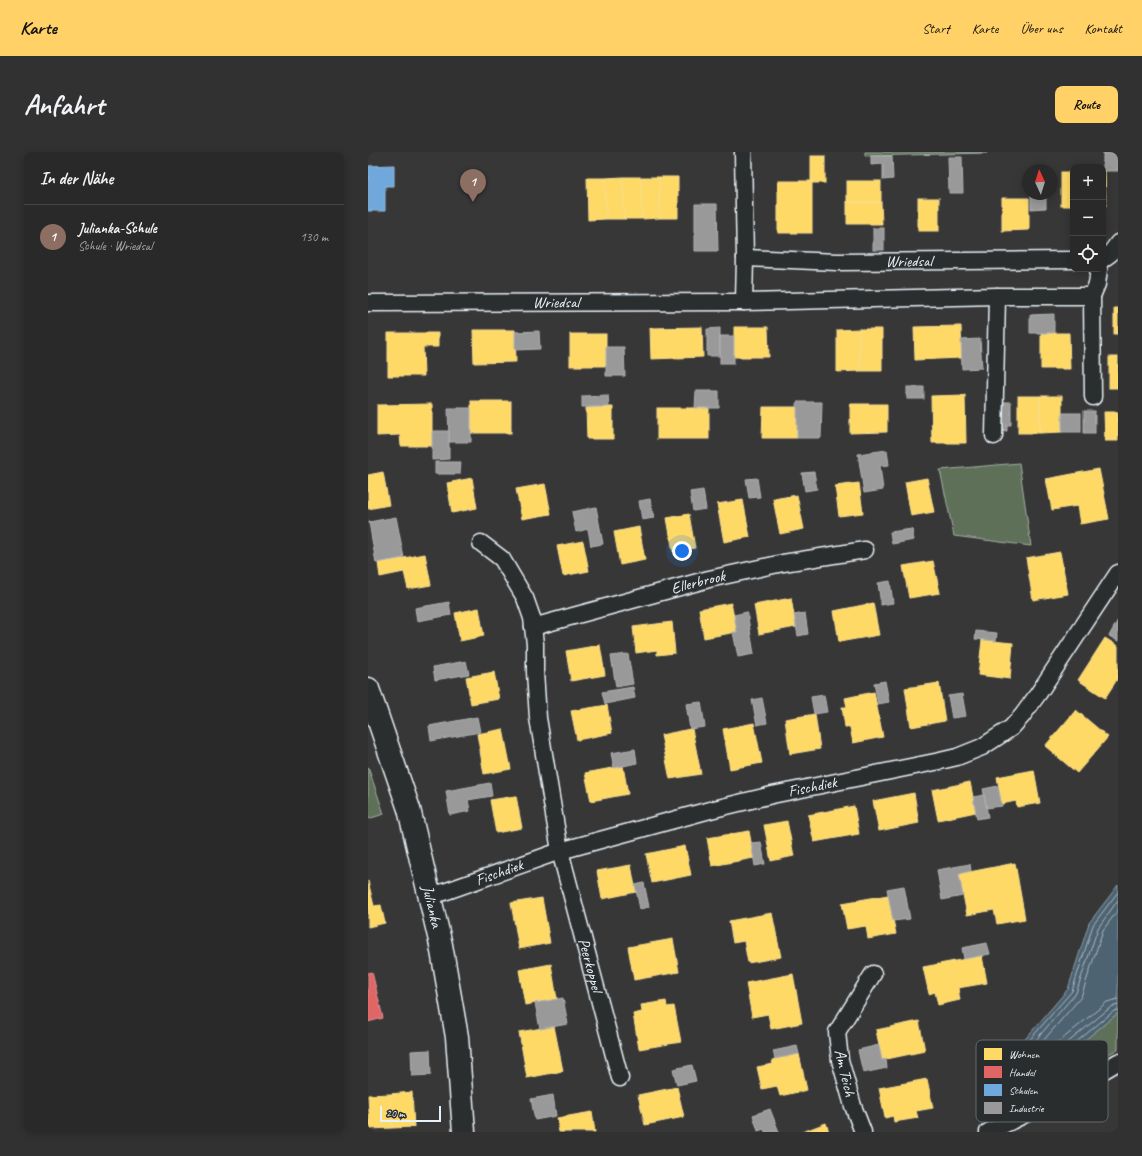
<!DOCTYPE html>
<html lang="de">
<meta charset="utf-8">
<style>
:root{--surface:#2a2929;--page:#323131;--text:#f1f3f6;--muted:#a5a6a8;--line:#464546;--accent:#ffd166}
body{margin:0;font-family:Caveat,sans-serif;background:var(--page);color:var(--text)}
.controls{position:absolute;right:12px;top:12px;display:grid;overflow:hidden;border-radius:8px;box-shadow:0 2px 10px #0003}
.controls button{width:36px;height:36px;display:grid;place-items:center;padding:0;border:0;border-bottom:1px solid var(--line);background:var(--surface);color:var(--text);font:20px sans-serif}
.compass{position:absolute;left:654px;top:12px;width:36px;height:36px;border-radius:50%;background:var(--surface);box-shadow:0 2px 10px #0003;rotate:356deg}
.scale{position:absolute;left:12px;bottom:10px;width:61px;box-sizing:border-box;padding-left:4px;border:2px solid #e8f1f8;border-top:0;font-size:11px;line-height:14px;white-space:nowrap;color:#e8f1f8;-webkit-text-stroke:3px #2a2d2e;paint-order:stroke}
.you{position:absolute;left:314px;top:399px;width:14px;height:14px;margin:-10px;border:3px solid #fff;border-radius:50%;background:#1a73e8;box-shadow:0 0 0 6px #1a73e833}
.badge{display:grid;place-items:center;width:26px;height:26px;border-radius:50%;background:var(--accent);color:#fff;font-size:13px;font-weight:700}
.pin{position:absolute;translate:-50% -33px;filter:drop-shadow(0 1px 2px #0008)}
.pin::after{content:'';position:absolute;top:21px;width:14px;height:12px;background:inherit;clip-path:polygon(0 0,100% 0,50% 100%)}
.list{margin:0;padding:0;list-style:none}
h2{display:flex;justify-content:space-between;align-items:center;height:52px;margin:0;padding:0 16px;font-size:17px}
h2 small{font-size:13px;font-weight:400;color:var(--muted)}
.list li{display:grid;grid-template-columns:26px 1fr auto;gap:12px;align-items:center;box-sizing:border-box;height:64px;padding:0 16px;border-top:1px solid var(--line)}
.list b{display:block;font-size:15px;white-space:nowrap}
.list p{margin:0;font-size:13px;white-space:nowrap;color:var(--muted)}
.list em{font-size:13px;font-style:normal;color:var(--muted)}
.icon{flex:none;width:22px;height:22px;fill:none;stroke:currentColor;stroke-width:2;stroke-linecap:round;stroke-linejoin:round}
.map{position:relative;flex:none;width:750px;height:980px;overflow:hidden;border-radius:8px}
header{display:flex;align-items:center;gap:24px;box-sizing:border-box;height:56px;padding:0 20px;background:var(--accent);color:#111}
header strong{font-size:19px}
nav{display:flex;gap:22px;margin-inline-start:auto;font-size:14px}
.intro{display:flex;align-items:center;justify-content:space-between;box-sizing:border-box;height:96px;padding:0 24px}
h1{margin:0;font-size:28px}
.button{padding:10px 18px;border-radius:8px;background:var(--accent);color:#111;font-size:14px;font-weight:700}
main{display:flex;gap:24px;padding:0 24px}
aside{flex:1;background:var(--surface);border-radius:8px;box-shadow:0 2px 10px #0003}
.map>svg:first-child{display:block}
.green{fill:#5e7059;stroke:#a3b0a8}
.water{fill:#4e6371;stroke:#8c9ca7}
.homes{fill:#ffd966;stroke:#f8e092}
.shops{fill:#e06666;stroke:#e29092}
.schools{fill:#6fa8dc;stroke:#93bee4}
.industry{fill:#999;stroke:#b1b3b6}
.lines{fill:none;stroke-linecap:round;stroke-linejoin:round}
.shore{stroke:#aab8c2;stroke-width:1}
.street-casing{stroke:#e8f1f8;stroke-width:19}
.secondary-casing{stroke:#e8f1f8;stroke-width:25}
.street{stroke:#2a2d2e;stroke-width:16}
.secondary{stroke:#2a2d2e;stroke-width:22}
.labels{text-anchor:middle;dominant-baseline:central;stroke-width:4;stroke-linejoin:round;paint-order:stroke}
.street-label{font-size:16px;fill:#e8f1f8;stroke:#2a2d2e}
.key{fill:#2a2d2e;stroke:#63686b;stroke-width:1}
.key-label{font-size:11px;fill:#e8f1f8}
</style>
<header>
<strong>Karte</strong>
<nav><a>Start</a><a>Karte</a><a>Über uns</a><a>Kontakt</a></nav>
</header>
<div class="intro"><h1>Anfahrt</h1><a class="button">Route</a></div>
<main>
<aside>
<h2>In der Nähe<small></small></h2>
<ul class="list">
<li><span class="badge" style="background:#8d6e63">1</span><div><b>Julianka-Schule</b><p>Schule · Wriedsal</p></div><em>130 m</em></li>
</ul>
</aside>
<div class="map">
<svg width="750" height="980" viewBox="0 0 750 980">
<rect width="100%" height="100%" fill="#383737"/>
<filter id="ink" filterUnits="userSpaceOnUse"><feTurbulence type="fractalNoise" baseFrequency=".025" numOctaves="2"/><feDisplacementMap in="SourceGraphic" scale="8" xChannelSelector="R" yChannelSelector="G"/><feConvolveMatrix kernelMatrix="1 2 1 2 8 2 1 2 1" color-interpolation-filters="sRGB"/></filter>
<g filter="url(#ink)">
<g class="green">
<polygon points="497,0 619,0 619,1 497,4"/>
<polygon points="651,311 663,394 586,384 572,318"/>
<polygon points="0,615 16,662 0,667"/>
<polygon points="750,861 750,897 629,964 629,960"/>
</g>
<polygon class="water" points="750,733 750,861 629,960 629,964 621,967 614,958 616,935 700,837 721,771"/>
<g class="homes">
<rect x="443" y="4" width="14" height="27"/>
<polygon points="735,19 737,19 738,54 735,54"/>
<rect x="693" y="20" width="12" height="34"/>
<polygon points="255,25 256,67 238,67 237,26"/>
<polygon points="255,25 273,25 274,67 256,67"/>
<polygon points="273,25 291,25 292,66 274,67"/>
<polygon points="291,25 310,25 310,66 292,66"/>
<polygon points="219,26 237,26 238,67 220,68"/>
<rect x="410" y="29" width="34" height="52"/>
<rect x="479" y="29" width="34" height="21"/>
<rect x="550" y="46" width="21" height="33"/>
<polygon points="634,46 661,46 661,78 634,79"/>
<polygon points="479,50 513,50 514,72 479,72"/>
<rect x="746" y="156" width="4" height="26"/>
<polygon points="593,174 594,206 547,208 546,175"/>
<polygon points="334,175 335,205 283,207 282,176"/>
<polygon points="366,175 400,175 401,205 366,205"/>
<polygon points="491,177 492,219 469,220 469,178"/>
<polygon points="491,177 514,177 514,219 492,219"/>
<polygon points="105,178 147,178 148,210 106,211"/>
<polygon points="20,181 70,181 70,195 55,195 56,224 20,224"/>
<polygon points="673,181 701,181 702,217 673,217"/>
<rect x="202" y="182" width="36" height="32"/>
<rect x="741" y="205" width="9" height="31"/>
<polygon points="597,243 598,291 564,291 563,244"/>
<rect x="650" y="244" width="22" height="37"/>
<polygon points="672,244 694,244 694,280 672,281"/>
<rect x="103" y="249" width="40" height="32"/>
<polygon points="64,252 64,294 33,294 32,283 9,284 9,253"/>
<polygon points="482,252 519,252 519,280 482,281"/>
<polygon points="241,255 245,255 245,287 219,287 218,256"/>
<polygon points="395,255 429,255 429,286 394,286"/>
<rect x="289" y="256" width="52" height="31"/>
<polygon points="736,260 750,260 750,289 737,289"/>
<polygon points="731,317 741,367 712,372 709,354 684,358 678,327"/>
<polygon points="15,320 21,353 0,357 0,323"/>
<polygon points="104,326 109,356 84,361 79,331"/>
<polygon points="559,326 566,360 543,364 537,330"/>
<polygon points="491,331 495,361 471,364 467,334"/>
<polygon points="177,332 183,362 154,367 148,337"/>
<polygon points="429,343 436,377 412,382 405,347"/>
<polygon points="375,348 382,385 356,390 349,352"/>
<polygon points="321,362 327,396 305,400 299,366"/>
<polygon points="271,375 277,408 252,413 246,380"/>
<polygon points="215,389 221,419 195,424 189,394"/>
<polygon points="692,400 700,442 665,448 658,406"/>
<polygon points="57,402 63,433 40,437 36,420 12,425 10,411"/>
<polygon points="565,409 572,441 541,446 535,414"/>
<polygon points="423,446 428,475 391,482 386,453"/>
<polygon points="363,451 369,480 336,486 331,457"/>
<polygon points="505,451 511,483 471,490 466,459"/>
<polygon points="111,456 116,484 92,489 87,461"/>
<polygon points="304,470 307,501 289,503 289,498 268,501 265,475"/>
<polygon points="737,486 750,494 750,526 737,546 710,528"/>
<polygon points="614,488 645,491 642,527 610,523"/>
<polygon points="232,493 237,523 203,529 198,499"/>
<polygon points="126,520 131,547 103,552 98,525"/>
<polygon points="571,531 577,569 543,575 537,536"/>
<polygon points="506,540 515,585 485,591 482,575 477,575 474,555 479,555 477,546"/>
<polygon points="239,553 244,581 209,588 203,559"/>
<polygon points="708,558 740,585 709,621 677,594"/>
<polygon points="447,562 452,597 422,602 417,567"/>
<polygon points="386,571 394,611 362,617 355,577"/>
<polygon points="135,577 143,617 116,622 109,582"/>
<polygon points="322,577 324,577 333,622 302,627 293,583"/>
<polygon points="255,614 260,642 223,649 217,621"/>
<polygon points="666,618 672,651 649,655 648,649 634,652 629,625"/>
<polygon points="602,630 608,660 570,668 564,638"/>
<polygon points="546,641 551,671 511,679 505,649"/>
<polygon points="148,644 154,676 128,681 122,648"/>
<polygon points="486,654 491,682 446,690 440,663"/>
<polygon points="419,669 426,704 403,709 396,673"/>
<polygon points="381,679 386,706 344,714 339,686"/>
<polygon points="317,694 323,723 284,731 278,702"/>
<polygon points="647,711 657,767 629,772 626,758 599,763 591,722"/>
<polygon points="263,713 268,740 234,747 229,719"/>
<polygon points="0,729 6,754 13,753 17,771 0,775"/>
<polygon points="520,743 528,782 500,787 498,774 479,777 474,751"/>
<polygon points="174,746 182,791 151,797 143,751"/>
<polygon points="404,761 413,805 380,811 376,789 365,791 361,769"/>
<polygon points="305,787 311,820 266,828 260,795"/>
<polygon points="614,804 619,831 590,836 592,848 570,853 567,840 561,842 555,815"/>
<polygon points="183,812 189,847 157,853 151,818"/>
<polygon points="425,822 434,871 403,877 400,862 384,865 378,831"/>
<polygon points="298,849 299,855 306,854 313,890 271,897 265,862 274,860 273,853"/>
<polygon points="551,869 557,899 514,908 508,878"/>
<polygon points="186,874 195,919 159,926 151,880"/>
<polygon points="431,902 439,938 412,944 409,934 394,937 389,915 405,912 404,908"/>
<polygon points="559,927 565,956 548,959 550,966 526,970 525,964 517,966 511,936"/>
<polygon points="309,935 316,965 277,973 270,943"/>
<polygon points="44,940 46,975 24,976 22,942"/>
<polygon points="22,942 24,976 2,977 0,943"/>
<polygon points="224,960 227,980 191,980 189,966"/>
<polygon points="458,971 461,980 434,980"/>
</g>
<polygon class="shops" points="4,820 15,866 0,870 0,821"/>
<polygon class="schools" points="26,13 26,34 17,34 17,59 0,59 0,14"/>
<g class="industry">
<rect x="735" y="1" width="15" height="18"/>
<polygon points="503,4 524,4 525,27 515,28 515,12 503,13"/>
<polygon points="580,5 594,5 595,41 581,41"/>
<polygon points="663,42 678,42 678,56 663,57"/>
<polygon points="327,52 349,52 350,99 327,99"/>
<rect x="505" y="76" width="11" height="22"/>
<polygon points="686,162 686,181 662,181 662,163"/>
<polygon points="352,176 352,204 339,204 339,177"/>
<polygon points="171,179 172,197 147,198 147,180"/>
<rect x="352" y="184" width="14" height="27"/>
<polygon points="612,187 614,216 594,217 593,188"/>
<polygon points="238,195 256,195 257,224 238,224"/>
<rect x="539" y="235" width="17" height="12"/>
<polygon points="328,239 351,239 351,256 327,256"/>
<polygon points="240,243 241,255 214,255 214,244"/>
<polygon points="429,250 454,250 453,286 429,286"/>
<polygon points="633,250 643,250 643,273 639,273 639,279 633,279"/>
<polygon points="80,256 103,256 103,290 81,290"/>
<rect x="716" y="259" width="11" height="22"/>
<rect x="694" y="261" width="19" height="19"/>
<polygon points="64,279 81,279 81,307 64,308"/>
<polygon points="519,298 521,313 512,314 515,338 496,341 490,302"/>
<polygon points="67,310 93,310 92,322 67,322"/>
<polygon points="446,320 449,337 437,339 434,321"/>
<polygon points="389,326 392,345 381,346 378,327"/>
<polygon points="335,338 338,357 325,359 322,340"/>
<polygon points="282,347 286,366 274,368 271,349"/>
<polygon points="228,355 235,392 223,394 220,377 208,380 204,360"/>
<polygon points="28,365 36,406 8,411 1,370"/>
<polygon points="544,377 546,388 524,392 522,380"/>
<polygon points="522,429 525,451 513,453 510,431"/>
<polygon points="81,450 83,463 49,469 47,456"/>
<polygon points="379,460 386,502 370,505 365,480 369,480 366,463"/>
<polygon points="437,461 440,482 430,484 426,463"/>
<polygon points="750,468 750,489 741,484"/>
<polygon points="608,479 629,481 628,489 607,487"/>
<polygon points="260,502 265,532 248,535 243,504"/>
<polygon points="98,509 101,522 67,528 65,515"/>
<polygon points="517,529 521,550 510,552 506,531"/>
<polygon points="265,535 267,546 237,552 234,540"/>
<polygon points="594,542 598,564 584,566 580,544"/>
<polygon points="456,543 459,560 446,562 443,545"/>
<polygon points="394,546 399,571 389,573 384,548"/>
<polygon points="333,550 337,575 322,577 318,552"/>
<polygon points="109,565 112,580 63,589 61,574"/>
<polygon points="267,597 269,611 246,616 243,601"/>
<polygon points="122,631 124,644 100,648 102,659 82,663 78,639"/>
<polygon points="630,634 634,654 619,656 615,637"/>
<polygon points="616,643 620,665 609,667 605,645"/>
<polygon points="393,690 397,712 387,714 383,691"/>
<polygon points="602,712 603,719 591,722 595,744 574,748 569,718"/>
<polygon points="276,731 281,755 272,757 267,733"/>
<polygon points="536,734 542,767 525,769 519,737"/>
<polygon points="619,791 622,802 596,807 594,796"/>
<polygon points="195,846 200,872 172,877 167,851"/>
<polygon points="511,893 514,908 518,907 519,916 495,921 490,898"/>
<polygon points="429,894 431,902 407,907 405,899"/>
<polygon points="62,898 63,923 44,924 43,899"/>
<polygon points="324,913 328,929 309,933 305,917"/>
<polygon points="185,943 188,964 167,968 163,947"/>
<polygon points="402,957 411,980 397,980 396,977 390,979 385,963"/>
</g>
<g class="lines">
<g class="shore">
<polyline points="750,740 725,773 704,839 620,936 618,956 621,961 624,961 627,957 746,859 750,858"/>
<polyline points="750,748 730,776 708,841 625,938 624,950 627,950 743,855 750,853"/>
<polyline points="750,758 735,778 713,845 649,919 649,922 652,922 739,850 750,847"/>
</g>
<defs>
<g id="street">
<polyline points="375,0 377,106 376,150"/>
<path id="s1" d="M377 106 469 110 705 108"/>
<polyline points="735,107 742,102 750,91"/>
<polyline points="724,144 725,245"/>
<path id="s2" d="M0 151 376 150 629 144H724L729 132 731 117"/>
<polyline points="626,284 629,144"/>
<path id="s3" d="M113 391 134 407 157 446 164 466 167 492V520L170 566 192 699 252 926"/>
<path id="s4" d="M165 475 341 427 415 411 497 398"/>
<path id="s5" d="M61 744 76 740 192 699 342 658 404 643 572 609 589 605 614 595 643 576 654 564 670 542 750 421"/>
<polyline points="495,980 485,954 472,908 469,880 505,822"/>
<path d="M620 980C665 960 708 935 750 910"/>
</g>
<g id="secondary">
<path id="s6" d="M0 537 41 657 73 793 89 885 96 980"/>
</g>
</defs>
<use href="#street" class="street-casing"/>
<use href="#secondary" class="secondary-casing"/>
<use href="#street" class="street"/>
<use href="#secondary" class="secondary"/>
</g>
</g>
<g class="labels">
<g class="street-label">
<text stroke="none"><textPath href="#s1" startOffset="164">Wriedsal</textPath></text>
<text stroke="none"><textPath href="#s2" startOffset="188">Wriedsal</textPath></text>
<text stroke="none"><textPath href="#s4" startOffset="171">Ellerbrook</textPath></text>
<text stroke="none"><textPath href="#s5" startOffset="399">Fischdiek</textPath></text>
<text stroke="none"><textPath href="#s5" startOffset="74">Fischdiek</textPath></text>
<text stroke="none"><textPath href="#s6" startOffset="227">Julianka</textPath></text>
<text stroke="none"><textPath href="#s3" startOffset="446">Peerkoppel</textPath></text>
<text transform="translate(477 921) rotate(77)">Am Teich</text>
</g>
</g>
<rect x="608" y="888" width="132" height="82" rx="6" class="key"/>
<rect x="616" y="896" width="18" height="12" fill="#ffd966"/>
<rect x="616" y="914" width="18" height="12" fill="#e06666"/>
<rect x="616" y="932" width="18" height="12" fill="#6fa8dc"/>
<rect x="616" y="950" width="18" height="12" fill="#999"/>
<g class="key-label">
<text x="641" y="906">Wohnen</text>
<text x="641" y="924">Handel</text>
<text x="641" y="942">Schulen</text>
<text x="641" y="960">Industrie</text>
</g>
</svg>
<div class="controls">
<button>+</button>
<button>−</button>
<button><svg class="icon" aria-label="locate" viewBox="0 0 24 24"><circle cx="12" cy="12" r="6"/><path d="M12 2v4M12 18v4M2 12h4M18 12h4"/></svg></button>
</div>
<svg class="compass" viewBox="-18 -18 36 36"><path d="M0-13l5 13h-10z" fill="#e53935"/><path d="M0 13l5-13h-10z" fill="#a5a6a8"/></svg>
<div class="scale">20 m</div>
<div class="you"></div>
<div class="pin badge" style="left:105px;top:50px;background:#8d6e63">1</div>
</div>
</main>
